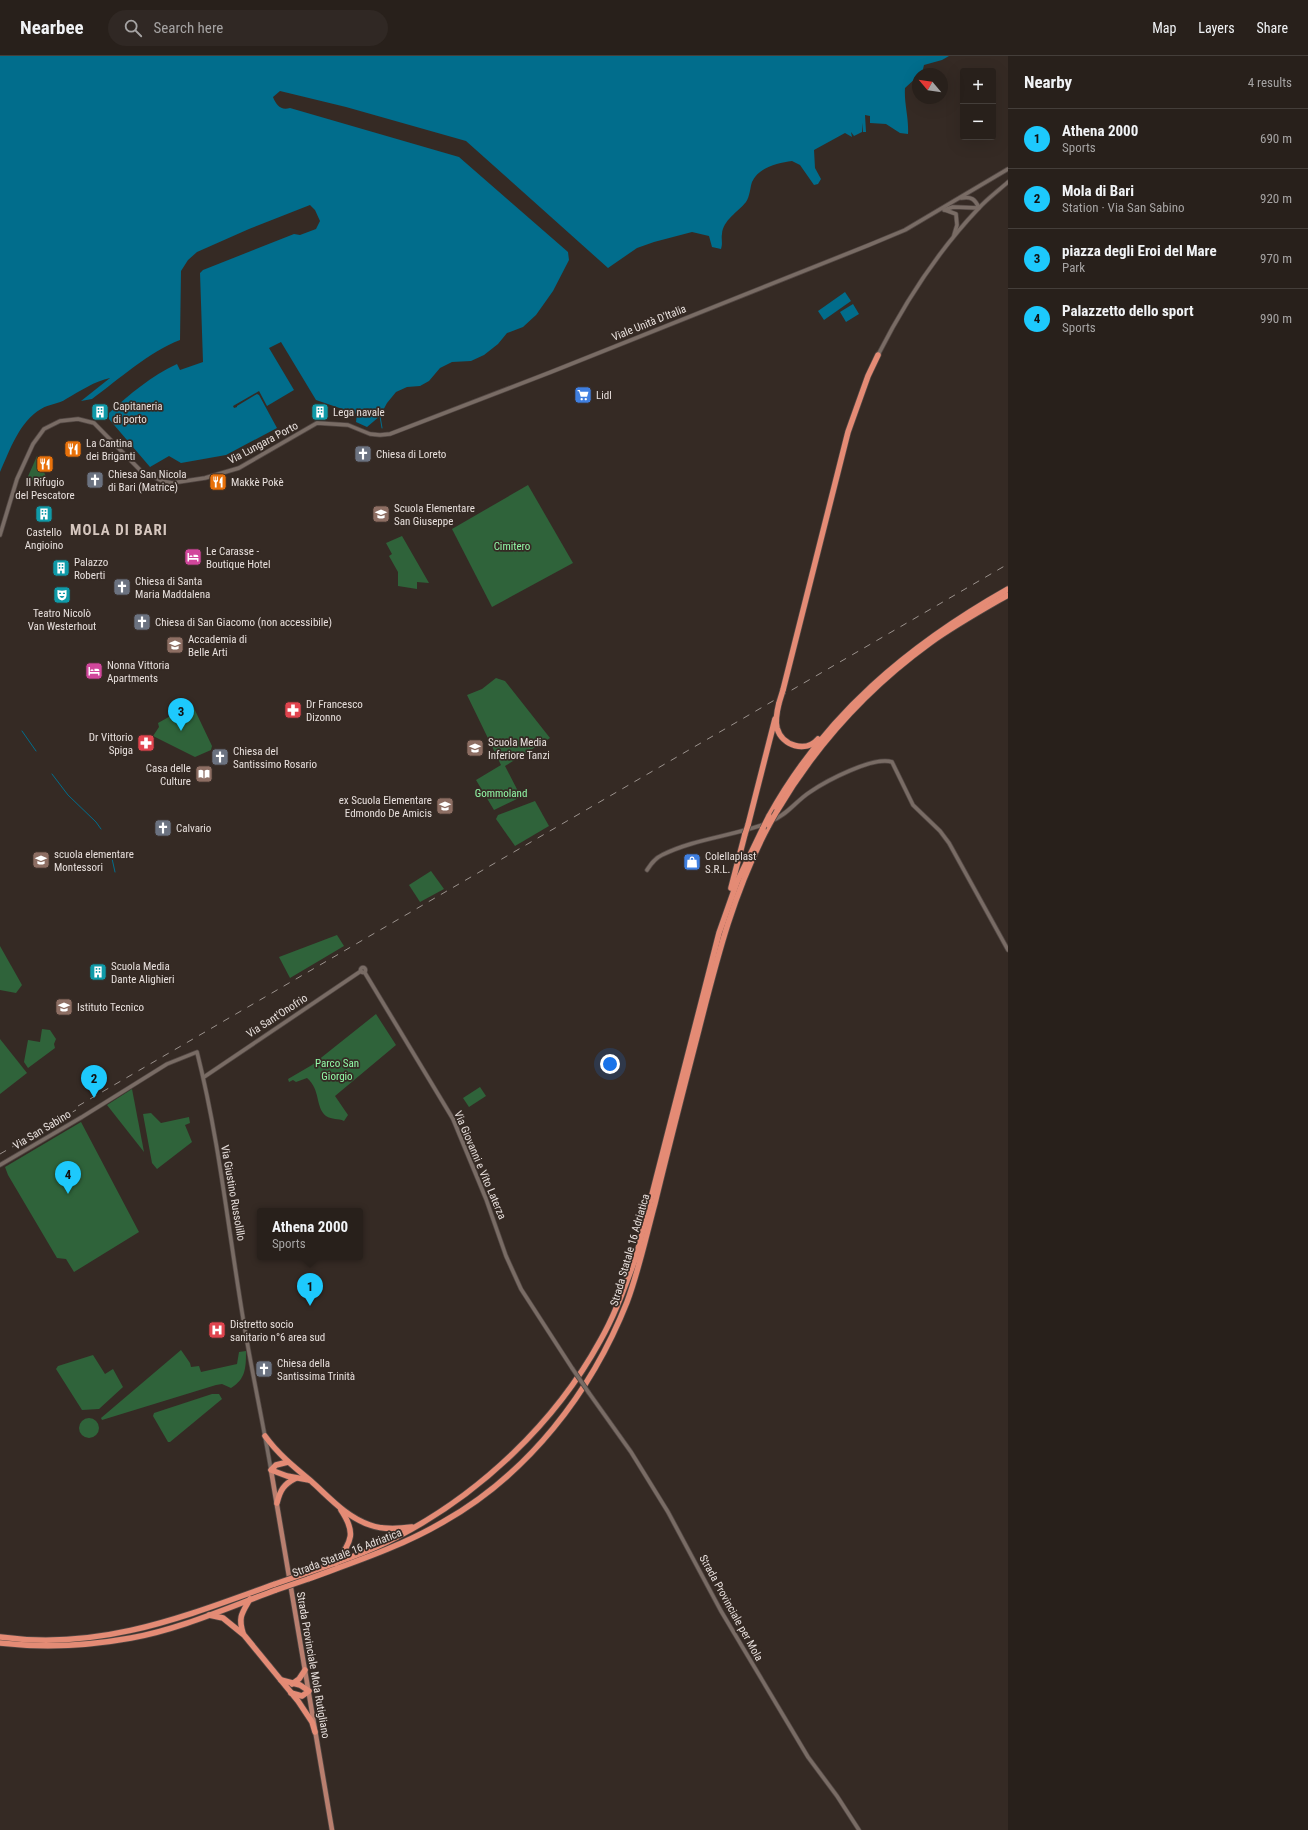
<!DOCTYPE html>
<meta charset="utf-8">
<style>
:root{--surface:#28201b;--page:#302824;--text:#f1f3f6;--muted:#a5a3a3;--line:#443e3a;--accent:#1dc9fd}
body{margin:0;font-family:"Roboto Condensed",sans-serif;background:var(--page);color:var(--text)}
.controls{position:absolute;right:12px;top:12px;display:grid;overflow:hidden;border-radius:4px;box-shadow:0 4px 16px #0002}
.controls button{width:36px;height:36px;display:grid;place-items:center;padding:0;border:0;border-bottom:1px solid var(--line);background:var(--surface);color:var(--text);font:20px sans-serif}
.compass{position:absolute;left:912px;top:12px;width:36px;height:36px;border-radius:50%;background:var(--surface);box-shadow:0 4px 16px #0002;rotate:299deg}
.you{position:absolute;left:610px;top:1008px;width:14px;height:14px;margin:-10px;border:3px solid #fff;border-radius:50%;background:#1a73e8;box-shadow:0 0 0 6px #1a73e833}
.badge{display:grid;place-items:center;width:26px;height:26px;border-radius:50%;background:var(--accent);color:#111;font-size:13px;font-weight:700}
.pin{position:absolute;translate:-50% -33px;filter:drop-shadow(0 1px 2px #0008)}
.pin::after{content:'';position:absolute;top:21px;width:14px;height:12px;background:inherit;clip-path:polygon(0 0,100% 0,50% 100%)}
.popup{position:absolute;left:257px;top:1152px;width:106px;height:52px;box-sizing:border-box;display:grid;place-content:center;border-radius:4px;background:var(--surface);filter:drop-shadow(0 1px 3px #0005);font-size:13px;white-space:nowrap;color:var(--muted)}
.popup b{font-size:15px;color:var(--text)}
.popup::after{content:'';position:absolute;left:50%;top:100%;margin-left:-8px;border:8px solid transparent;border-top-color:var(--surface)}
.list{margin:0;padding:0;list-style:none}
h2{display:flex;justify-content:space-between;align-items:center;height:52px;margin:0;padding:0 16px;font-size:17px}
h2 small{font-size:13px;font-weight:400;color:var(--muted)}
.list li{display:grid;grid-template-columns:26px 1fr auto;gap:12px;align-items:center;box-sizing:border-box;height:60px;padding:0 16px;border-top:1px solid var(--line)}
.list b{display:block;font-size:15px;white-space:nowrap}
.list p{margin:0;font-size:13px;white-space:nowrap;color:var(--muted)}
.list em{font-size:13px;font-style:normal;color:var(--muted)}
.icon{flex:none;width:22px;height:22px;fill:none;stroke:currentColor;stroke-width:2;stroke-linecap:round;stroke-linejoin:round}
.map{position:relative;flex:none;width:1008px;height:1774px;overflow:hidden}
header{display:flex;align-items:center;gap:24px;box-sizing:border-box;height:56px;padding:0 20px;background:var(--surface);border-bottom:1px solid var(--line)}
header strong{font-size:19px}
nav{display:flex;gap:22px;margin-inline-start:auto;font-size:14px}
.search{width:280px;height:36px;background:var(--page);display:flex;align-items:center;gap:10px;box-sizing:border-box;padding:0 14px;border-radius:22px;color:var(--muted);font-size:15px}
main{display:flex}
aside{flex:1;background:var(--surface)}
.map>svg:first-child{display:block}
.green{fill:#2f633a}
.water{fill:#016d8c}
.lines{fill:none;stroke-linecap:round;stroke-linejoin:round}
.stream{stroke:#016d8c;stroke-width:1}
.minor-casing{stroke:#524743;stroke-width:5}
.major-casing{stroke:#524743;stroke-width:6}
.highway-casing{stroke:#524743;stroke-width:7}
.minor{stroke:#796c65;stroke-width:3.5}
.major{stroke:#b97f6f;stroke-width:4.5}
.highway{stroke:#e48b75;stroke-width:5.5}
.rail{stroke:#9a918c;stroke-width:1;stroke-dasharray:7 7;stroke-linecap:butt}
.minor-bridge-casing{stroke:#524743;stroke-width:5;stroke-linecap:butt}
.highway-bridge-casing{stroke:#524743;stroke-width:7;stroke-linecap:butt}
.minor-bridge{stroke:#796c65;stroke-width:3.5}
.highway-bridge{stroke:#e48b75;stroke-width:5.5}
.labels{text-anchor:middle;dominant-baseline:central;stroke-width:3.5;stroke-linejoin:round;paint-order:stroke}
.street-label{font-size:11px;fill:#e7dfdc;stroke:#352a24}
.poi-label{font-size:11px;fill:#e7dfdc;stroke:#352a24;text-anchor:start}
.park-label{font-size:11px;fill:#91f8a6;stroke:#352a24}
.district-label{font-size:15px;font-weight:bold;letter-spacing:1px;fill:#d6c7bf;stroke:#352a24}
</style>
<header>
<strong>Nearbee</strong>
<div class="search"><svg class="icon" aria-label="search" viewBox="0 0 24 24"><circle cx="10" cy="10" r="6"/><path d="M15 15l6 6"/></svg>Search here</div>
<nav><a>Map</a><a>Layers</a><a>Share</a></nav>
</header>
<main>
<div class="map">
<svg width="1008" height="1774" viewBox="0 0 1008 1774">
<rect width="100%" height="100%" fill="#352a24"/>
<g class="green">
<polygon points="37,400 47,423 26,425"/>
<polygon points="528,429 573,507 492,551 452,473"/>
<polygon points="402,480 429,527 417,526 417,533 398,530 398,516 389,500 392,498 386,487"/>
<polygon points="496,622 505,625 550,682 505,710 521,741 494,754 476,724 501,709 467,639 482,633"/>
<polygon points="192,648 212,690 211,694 195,701 153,680 159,671 158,667"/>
<polygon points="535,745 549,770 515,790 496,763 498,759"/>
<polygon points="431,815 444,833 420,846 409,829"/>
<polygon points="337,879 344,890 290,922 279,901"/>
<polygon points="0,890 22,929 16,937 0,934"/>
<path d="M376 958 396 989 335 1040 348 1059 344 1065C338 1062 332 1064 326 1060 315 1051 321 1034 307 1022L296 1026 293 1024 289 1026 288 1023 312 1009Z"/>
<polygon points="42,973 50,974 56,983 54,988 55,992 28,1012 24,1006 28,984 40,986"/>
<polygon points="0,983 27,1017 0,1038"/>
<polygon points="480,1031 486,1040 469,1051 463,1042"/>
<polygon points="132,1033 144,1096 107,1049"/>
<polygon points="151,1057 161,1067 189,1061 190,1067 185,1069 192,1086 157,1113 152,1107 143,1058"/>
<polygon points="81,1066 139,1176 74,1216 66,1203 57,1202 8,1119 5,1111"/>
<path d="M181 1294 190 1307 191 1311 199 1310 201 1316 237 1308 239 1296 246 1295C246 1311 246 1323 231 1332L222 1328 216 1329 102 1364 101 1362Z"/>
<polygon points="93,1299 105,1318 113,1313 123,1331 99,1353 82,1354 56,1313 58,1310"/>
<polygon points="212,1338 219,1338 222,1343 170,1386 168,1386 153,1360 154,1357"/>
<circle cx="89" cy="1372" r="10"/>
</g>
<g class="water">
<path d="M0 0H949L942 4 924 9 922 17 918 18V20L905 32C904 48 909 62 908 78L900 77 886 68 870 67V60L865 59 866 76H863L862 67V76L854 80 851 76 852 81 845 77 814 94 815 112 821 123 818 128 814 129 800 109 792 105C778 107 759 111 752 126 750 132 750 140 746 146 738 156 723 164 722 178 721 183 723 187 721 193L712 191 709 180 692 176 654 186 637 192 608 212 466 85 346 51 280 35 273 41C276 49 281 55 290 52L459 101 568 196 569 204 553 235 536 259 523 271 507 277 498 288 484 299 471 305 452 306 440 312 429 325 420 330 407 331 396 336 387 347 380 360 367 371 356 366 357 358 316 344 281 286 269 292 294 334 267 350 259 335 233 350 234 352 237 351V350L257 338 259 339 277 372 226 399 181 407 169 400 150 411 109 363V357C130 338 151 320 177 308L180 314 203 306 200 217 203 214 294 178 300 179 316 173 320 165 315 154 310 149 249 173 197 196 188 204 181 215 180 284C150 295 118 324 92 343L81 345 110 322C95 325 80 335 66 343 59 348 49 348 41 353 19 366 10 394 0 416Z"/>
<polygon points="845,236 851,245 824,264 818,255"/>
<polygon points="853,248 859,258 846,266 840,256"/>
</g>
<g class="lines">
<g class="stream">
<polyline points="380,360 382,372"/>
<polyline points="22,675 36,695"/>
<polyline points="52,718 68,739 96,766 101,773"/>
<polyline points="111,798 115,816"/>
</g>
<defs>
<g id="minor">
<path d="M944 154 953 151 979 152C975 143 971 140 961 142"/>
<polyline points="945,154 956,158 957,169 954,179"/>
<path d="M878 299C905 246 937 196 978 153 987 143 998 135 1008 126"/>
<polyline points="0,479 17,423 33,388 44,373 60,365 78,363 94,367 141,415 162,425 172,427 205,422 239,412 317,367 348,369 370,378 380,379 390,378 551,316 869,189 905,174 1008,113"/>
<path d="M771 765C786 760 796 745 810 736 826 725 873 700 892 706L913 749 940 775 949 787 1008 894"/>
<path d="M647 814C651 808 655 802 662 799 694 783 732 780 765 768"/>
<circle cx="363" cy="914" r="2.5"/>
<polyline points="365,917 453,1063 486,1143 506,1200 521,1233 572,1312"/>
<polyline points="204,1021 361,915"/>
<path d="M0 1109 82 1061 167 1008 197 996C220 1087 229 1181 245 1274 253 1321 263 1367 271 1414"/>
<polyline points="589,1337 631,1396 668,1456 721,1555 808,1701 837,1740 859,1774"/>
</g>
<polyline id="major" points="271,1414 332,1774"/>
<g id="highway">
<polyline points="783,634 848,376 868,320 878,299"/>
<path d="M779 647C777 655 775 664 777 672 782 690 806 697 818 683"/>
<path d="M777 755C816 689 868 632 930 587 955 569 982 554 1008 539"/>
<path d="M769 760C825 659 909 589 1008 533"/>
<polyline points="748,769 775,663"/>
<polyline points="731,832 745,778"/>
<path d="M265 1380C278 1398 294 1411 311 1425 329 1441 346 1461 370 1469 383 1474 398 1473 412 1471"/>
<polyline points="288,1406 276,1409 271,1414 287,1420 309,1424"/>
<path d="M277 1447C280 1434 284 1428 296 1422"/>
<path d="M336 1507C351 1485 357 1478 341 1454"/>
<path d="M304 1518C336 1507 368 1496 397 1481 480 1438 555 1367 600 1285 615 1259 625 1230 636 1201L719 877 737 826 763 772"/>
<path d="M308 1523C354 1506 400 1491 443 1466 528 1418 591 1337 627 1246 639 1214 646 1180 655 1147 669 1089 684 1031 699 973 717 902 734 834 769 769"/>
<polyline points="209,1559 223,1562 244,1579 298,1645 312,1666 315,1676"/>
<path d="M243 1577C238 1561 242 1557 250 1543"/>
<path d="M0 1581C100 1595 183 1561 275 1528"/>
<path d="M0 1587C44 1592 87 1590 131 1582 181 1573 229 1551 276 1534"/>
<polyline points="281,1624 300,1629 309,1635 302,1640 291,1637"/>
<polyline points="292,1628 299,1623 305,1614"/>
</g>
</defs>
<use href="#minor" class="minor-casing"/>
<use href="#major" class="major-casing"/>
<use href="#highway" class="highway-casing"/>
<use href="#minor" class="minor"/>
<use href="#major" class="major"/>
<use href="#highway" class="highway"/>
<g class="rail">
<polyline points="78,1050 1008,508"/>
<polyline points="0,1098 76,1054"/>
</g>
<defs>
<polyline id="minor-bridge" points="572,1312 589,1337"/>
<g id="highway-bridge">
<polyline points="779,647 783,634"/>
<polyline points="769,769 777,755"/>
<polyline points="763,772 769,760"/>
<polyline points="745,778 748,769"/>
<polyline points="275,1528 304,1518"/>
<polyline points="276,1534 308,1523"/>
</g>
</defs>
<use href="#minor-bridge" class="minor-bridge-casing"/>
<use href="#highway-bridge" class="highway-bridge-casing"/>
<use href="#minor-bridge" class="minor-bridge"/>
<use href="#highway-bridge" class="highway-bridge"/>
</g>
<defs>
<symbol id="supermarket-square" viewBox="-11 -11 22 22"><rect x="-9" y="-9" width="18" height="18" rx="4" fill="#3f7fe0" stroke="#352a24"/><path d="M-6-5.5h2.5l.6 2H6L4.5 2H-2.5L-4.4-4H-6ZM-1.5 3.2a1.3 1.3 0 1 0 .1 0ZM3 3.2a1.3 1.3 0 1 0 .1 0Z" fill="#fff"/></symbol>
<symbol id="building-square" viewBox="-11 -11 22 22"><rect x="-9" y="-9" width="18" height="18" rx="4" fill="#0f9aa8" stroke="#352a24"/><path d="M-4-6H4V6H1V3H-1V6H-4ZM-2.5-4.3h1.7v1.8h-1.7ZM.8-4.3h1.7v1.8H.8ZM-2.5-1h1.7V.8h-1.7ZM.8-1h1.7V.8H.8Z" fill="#fff"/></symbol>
<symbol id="restaurant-square" viewBox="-11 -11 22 22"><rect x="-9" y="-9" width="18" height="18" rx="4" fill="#e8710a" stroke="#352a24"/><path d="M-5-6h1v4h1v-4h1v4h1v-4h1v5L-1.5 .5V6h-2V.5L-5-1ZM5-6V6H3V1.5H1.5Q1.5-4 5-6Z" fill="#fff"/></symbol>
<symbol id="church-square" viewBox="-11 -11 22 22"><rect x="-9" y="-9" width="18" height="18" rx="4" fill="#6b7280" stroke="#352a24"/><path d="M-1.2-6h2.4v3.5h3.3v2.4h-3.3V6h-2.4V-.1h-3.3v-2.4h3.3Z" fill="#fff"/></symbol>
<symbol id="school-square" viewBox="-11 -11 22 22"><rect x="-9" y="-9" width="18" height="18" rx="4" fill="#8d6e63" stroke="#352a24"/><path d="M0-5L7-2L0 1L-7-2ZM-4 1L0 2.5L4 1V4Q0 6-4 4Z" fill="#fff"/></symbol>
<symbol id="hotel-square" viewBox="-11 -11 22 22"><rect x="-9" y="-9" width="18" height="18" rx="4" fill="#d1479c" stroke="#352a24"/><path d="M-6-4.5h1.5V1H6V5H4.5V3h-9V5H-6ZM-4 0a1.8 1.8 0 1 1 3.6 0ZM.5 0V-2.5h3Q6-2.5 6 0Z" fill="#fff"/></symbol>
<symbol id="theatre-square" viewBox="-11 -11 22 22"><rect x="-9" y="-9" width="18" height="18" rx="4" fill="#0f9aa8" stroke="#352a24"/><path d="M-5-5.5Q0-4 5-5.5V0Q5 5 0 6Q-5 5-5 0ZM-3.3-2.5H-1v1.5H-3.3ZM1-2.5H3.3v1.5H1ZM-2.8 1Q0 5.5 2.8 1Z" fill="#fff"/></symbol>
<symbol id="university-square" viewBox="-11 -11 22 22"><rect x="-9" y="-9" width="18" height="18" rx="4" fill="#8d6e63" stroke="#352a24"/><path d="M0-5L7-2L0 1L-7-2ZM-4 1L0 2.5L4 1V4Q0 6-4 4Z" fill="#fff"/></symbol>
<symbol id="pharmacy-square" viewBox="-11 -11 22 22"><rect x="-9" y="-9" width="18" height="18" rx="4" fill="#e0444e" stroke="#352a24"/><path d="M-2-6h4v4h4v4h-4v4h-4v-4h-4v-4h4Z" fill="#fff"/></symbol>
<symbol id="library-square" viewBox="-11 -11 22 22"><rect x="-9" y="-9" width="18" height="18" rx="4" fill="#8d6e63" stroke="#352a24"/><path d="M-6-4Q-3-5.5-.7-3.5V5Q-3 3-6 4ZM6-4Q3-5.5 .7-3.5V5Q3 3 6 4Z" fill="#fff"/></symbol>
<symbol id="shop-square" viewBox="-11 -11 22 22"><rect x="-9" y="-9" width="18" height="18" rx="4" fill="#3f7fe0" stroke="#352a24"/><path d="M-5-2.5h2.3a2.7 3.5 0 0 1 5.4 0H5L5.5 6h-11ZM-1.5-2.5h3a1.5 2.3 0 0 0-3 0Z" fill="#fff"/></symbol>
<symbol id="hospital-square" viewBox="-11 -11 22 22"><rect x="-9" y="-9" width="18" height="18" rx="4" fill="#e0444e" stroke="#352a24"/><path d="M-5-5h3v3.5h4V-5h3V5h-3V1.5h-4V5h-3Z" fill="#fff"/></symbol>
</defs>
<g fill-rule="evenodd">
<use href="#supermarket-square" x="573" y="329" width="20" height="20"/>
<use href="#building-square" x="90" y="346" width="20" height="20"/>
<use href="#building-square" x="310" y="346" width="20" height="20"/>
<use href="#restaurant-square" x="63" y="383" width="20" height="20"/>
<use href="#church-square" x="353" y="388" width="20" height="20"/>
<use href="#restaurant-square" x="35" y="398" width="20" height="20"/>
<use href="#church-square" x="85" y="414" width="20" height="20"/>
<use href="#restaurant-square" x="208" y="416" width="20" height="20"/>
<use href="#building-square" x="34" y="448" width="20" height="20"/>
<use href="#school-square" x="371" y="448" width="20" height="20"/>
<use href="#hotel-square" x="183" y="491" width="20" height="20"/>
<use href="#building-square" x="51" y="502" width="20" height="20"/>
<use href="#church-square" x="112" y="521" width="20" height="20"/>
<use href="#theatre-square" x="52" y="529" width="20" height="20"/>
<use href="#church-square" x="132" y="556" width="20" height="20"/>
<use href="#university-square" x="165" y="579" width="20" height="20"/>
<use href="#hotel-square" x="84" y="605" width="20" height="20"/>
<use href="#pharmacy-square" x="283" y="644" width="20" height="20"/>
<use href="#pharmacy-square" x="136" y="677" width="20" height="20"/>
<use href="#school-square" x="465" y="682" width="20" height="20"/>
<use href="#church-square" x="210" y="691" width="20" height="20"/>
<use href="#library-square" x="194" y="708" width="20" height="20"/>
<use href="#school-square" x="435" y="740" width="20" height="20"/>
<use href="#church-square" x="153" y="762" width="20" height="20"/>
<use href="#school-square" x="31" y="794" width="20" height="20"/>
<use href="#shop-square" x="682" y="796" width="20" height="20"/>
<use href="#building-square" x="88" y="906" width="20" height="20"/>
<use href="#school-square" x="54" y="941" width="20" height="20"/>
<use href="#hospital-square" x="207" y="1264" width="20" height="20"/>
<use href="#church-square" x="254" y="1303" width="20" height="20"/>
</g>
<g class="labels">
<g class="street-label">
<text transform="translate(649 267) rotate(-22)">Viale Unità D'Italia</text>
<text transform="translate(263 387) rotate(-28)">Via Lungara Porto</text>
<text transform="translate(277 960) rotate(-33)">Via Sant'Onofrio</text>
<text transform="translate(42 1074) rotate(-31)">Via San Sabino</text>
<text transform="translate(480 1109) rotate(67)">Via Giovanni e Vito Laterza</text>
<text transform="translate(233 1137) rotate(80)">Via Giustino Russolillo</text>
<text transform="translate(630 1194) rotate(-74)">Strada Statale 16 Adriatica</text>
<text transform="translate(347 1497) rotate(-21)">Strada Statale 16 Adriatica</text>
<text transform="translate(731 1552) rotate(61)">Strada Provinciale per Mola</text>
<text transform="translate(313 1609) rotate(80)">Strada Provinciale Mola Rutigliano</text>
</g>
<g class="poi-label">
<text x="596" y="339">Lidl</text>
<text x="113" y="350">Capitaneria<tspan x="113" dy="13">di porto</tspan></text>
<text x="333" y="356">Lega navale</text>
<text x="86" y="387">La Cantina<tspan x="86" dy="13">dei Briganti</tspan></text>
<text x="376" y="398">Chiesa di Loreto</text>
<text x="108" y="418">Chiesa San Nicola<tspan x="108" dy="13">di Bari (Matrice)</tspan></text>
<text x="45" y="426" text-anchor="middle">Il Rifugio<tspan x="45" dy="13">del Pescatore</tspan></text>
<text x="231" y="426">Makkè Pokè</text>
<text x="394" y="452">Scuola Elementare<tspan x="394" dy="13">San Giuseppe</tspan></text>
<text x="44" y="476" text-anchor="middle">Castello<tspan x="44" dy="13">Angioino</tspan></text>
<text x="206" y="495">Le Carasse -<tspan x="206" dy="13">Boutique Hotel</tspan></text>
<text x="74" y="506">Palazzo<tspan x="74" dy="13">Roberti</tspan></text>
<text x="135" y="525">Chiesa di Santa<tspan x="135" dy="13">Maria Maddalena</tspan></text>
<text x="62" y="557" text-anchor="middle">Teatro Nicolò<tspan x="62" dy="13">Van Westerhout</tspan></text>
<text x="155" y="566">Chiesa di San Giacomo (non accessibile)</text>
<text x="188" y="583">Accademia di<tspan x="188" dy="13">Belle Arti</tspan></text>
<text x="107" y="609">Nonna Vittoria<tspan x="107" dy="13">Apartments</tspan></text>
<text x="306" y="648">Dr Francesco<tspan x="306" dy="13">Dizonno</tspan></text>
<text x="133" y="681" text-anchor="end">Dr Vittorio<tspan x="133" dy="13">Spiga</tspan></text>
<text x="488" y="686">Scuola Media<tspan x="488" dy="13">Inferiore Tanzi</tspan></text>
<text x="233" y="695">Chiesa del<tspan x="233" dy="13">Santissimo Rosario</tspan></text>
<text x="191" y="712" text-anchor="end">Casa delle<tspan x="191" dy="13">Culture</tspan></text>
<text x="432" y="744" text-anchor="end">ex Scuola Elementare<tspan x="432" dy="13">Edmondo De Amicis</tspan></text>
<text x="176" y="772">Calvario</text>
<text x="54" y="798">scuola elementare<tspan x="54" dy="13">Montessori</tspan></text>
<text x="705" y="800">Colellaplast<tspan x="705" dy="13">S.R.L.</tspan></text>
<text x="111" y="910">Scuola Media<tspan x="111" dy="13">Dante Alighieri</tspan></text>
<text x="77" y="951">Istituto Tecnico</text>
<text x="230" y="1268">Distretto socio<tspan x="230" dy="13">sanitario n°6 area sud</tspan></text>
<text x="277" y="1307">Chiesa della<tspan x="277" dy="13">Santissima Trinità</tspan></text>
</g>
<g class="park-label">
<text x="512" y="490">Cimitero</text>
<text x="501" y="737">Gommoland</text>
<text x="337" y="1007">Parco San<tspan x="337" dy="13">Giorgio</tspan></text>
</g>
<g class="district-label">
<text x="119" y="474">MOLA DI BARI</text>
</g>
</g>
</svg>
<div class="controls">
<button>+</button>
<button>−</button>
</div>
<svg class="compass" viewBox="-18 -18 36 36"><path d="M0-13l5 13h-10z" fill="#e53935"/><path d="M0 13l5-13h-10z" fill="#a5a3a3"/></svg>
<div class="you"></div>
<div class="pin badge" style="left:310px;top:1250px">1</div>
<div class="popup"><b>Athena 2000</b>Sports</div>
<div class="pin badge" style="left:94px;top:1042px">2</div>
<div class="pin badge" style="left:181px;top:675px">3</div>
<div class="pin badge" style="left:68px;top:1138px">4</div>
</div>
<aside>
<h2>Nearby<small>4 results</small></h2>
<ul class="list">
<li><span class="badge">1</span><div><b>Athena 2000</b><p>Sports</p></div><em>690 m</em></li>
<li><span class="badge">2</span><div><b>Mola di Bari</b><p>Station · Via San Sabino</p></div><em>920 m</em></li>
<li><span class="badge">3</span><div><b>piazza degli Eroi del Mare</b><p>Park</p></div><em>970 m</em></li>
<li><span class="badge">4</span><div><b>Palazzetto dello sport</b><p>Sports</p></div><em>990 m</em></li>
</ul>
</aside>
</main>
